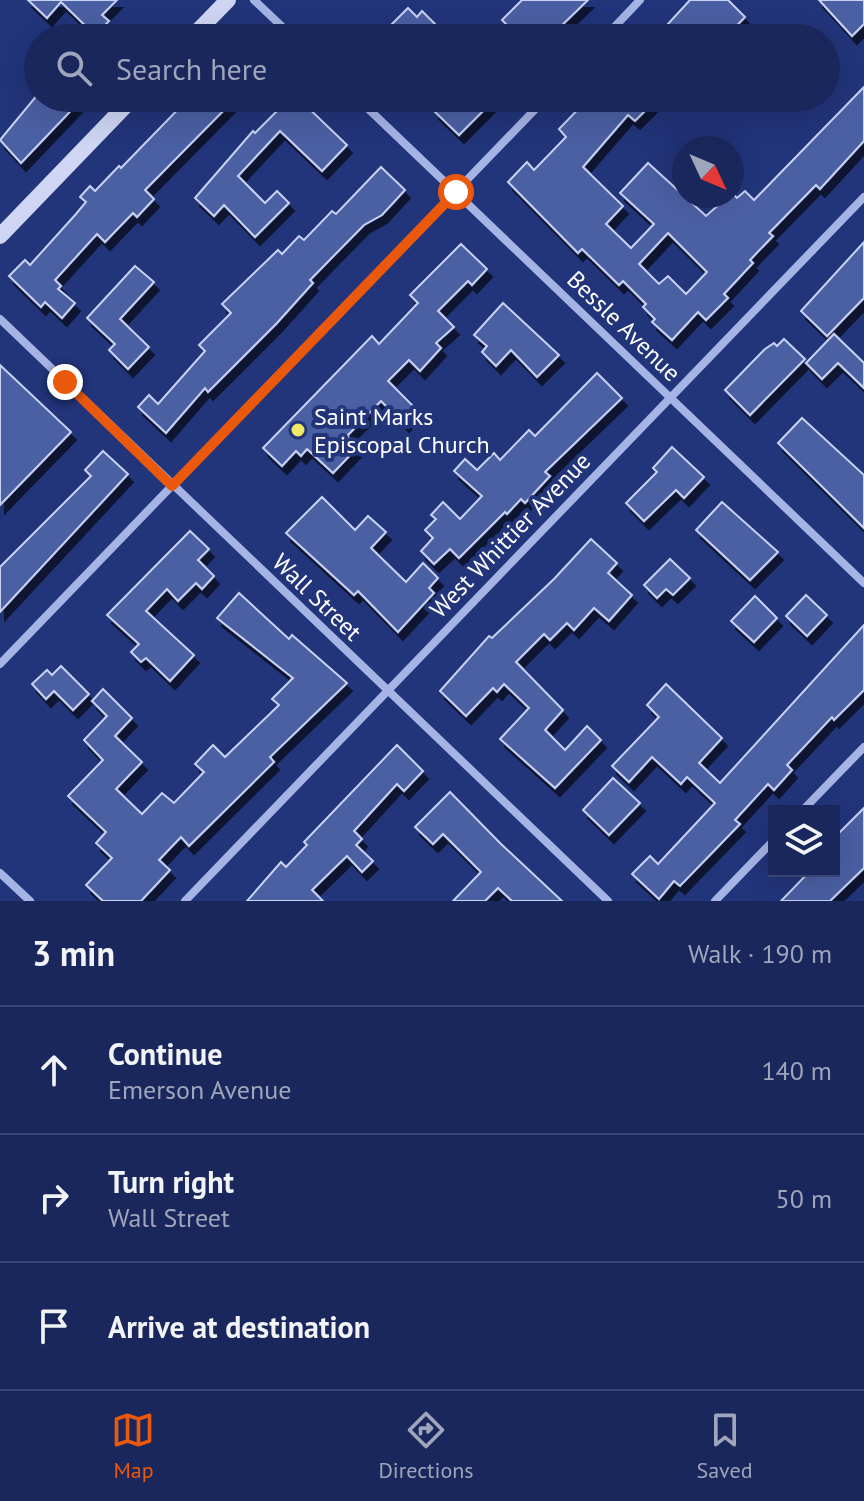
<!DOCTYPE html>
<meta charset="utf-8">
<style>
:root{--surface:#1a275c;--page:#232f62;--text:#f1f3f6;--muted:#9fa5bb;--line:#384472;--accent:#ea580c}
body{margin:0;font-family:"PT Sans",sans-serif;background:var(--page);color:var(--text)}
.controls{position:absolute;right:24px;bottom:24px;display:grid;overflow:hidden;border-radius:0px;box-shadow:0 8px 32px #0002}
.controls button{width:72px;height:72px;display:grid;place-items:center;padding:0;border:0;border-bottom:2px solid var(--line);background:var(--surface);color:var(--text);font:40px sans-serif}
.compass{position:absolute;left:672px;top:136px;width:72px;height:72px;border-radius:50%;background:var(--surface);box-shadow:0 8px 32px #0002;rotate:134deg}
.stop{position:absolute;width:24px;height:24px;margin:-18px;border:6px solid #ea580c;border-radius:50%;background:#fff}
.stop.end{background:#ea580c;border-color:#fff;box-shadow:0 2px 8px #0008}
.list{margin:0;padding:0;list-style:none}
h2{display:flex;justify-content:space-between;align-items:center;height:104px;margin:0;padding:0 32px;font-size:34px}
h2 small{font-size:26px;font-weight:400;color:var(--muted)}
.list li{display:grid;grid-template-columns:52px 1fr auto;gap:24px;align-items:center;box-sizing:border-box;height:128px;padding:0 32px;border-top:2px solid var(--line)}
.list b{display:block;font-size:30px;white-space:nowrap}
.list p{margin:0;font-size:26px;white-space:nowrap;color:var(--muted)}
.list em{font-size:26px;font-style:normal;color:var(--muted)}
.icon{flex:none;width:44px;height:44px;fill:none;stroke:currentColor;stroke-width:2;stroke-linecap:round;stroke-linejoin:round}
.map{position:relative;flex:none;width:864px;height:901px;overflow:hidden}
.search{position:absolute;background:var(--surface);box-shadow:0 8px 32px #0002;left:24px;right:24px;top:24px;height:88px;display:flex;align-items:center;gap:20px;box-sizing:border-box;padding:0 28px;border-radius:44px;color:var(--muted);font-size:30px}
.sheet{height:488px;background:var(--surface)}
nav{display:flex;justify-content:space-around;align-items:center;box-sizing:border-box;height:112px;border-top:2px solid var(--line);background:var(--surface);font-size:22px;color:var(--muted)}
nav a{display:grid;justify-items:center;gap:4px}
nav .on{color:var(--accent)}
.map>svg:first-child{display:block}
.building{fill:#4b5ea3;stroke:#c8d2f4;stroke-width:2;fill-rule:evenodd;filter:url(#shadow)}
.lines{fill:none;stroke-linecap:round;stroke-linejoin:round}
.street{stroke:#a5b3e5;stroke-width:8}
.secondary{stroke:#ced6f4;stroke-width:16}
.route{stroke:#ea580c;stroke-width:10}
.poi-dot{fill:#f0e968;stroke:#22347a;stroke-width:3}
.labels{text-anchor:middle;dominant-baseline:central;stroke-width:8;stroke-linejoin:round;paint-order:stroke}
.street-label{font-size:24px;fill:#fff;stroke:#22347a}
.poi-label{font-size:24px;fill:#fff;stroke:#22347a;text-anchor:start}
</style>
<div class="map">
<svg width="864" height="901" viewBox="0 0 864 901">
<defs>
<filter id="shadow"><feDropShadow dx="5" dy="8" stdDeviation="0" flood-color="#0009"/></filter>
</defs>
<rect width="100%" height="100%" fill="#22347a"/>
<g class="building">
<polygon points="28,0 117,0 102,15 109,21 106,24 120,38 98,38 61,2 47,18"/>
<polygon points="522,0 588,0 558,29 567,38 520,38 502,20"/>
<polygon points="690,0 728,0 745,17 725,38 655,38"/>
<polygon points="819,0 864,0 864,24 852,36"/>
<polygon points="408,8 417,17 422,11 438,27 427,38 378,38"/>
<path d="M864 87V141L820 189 816 185 769 233 773 236 750 260 753 263 724 294 728 298 706 320 698 312 672 340 652 322 655 319 643 307 646 304 623 281 619 285 582 249 578 253 508 182 527 162 534 170 566 137 559 129 589 98H658L635 121 628 115 583 167 623 206 606 224 631 248 654 224 620 193 648 163 706 216 732 193 737 198 745 191 754 200ZM668 233 707 272 686 294 668 276 659 284 639 264Z"/>
<polygon points="38,94 38,98 83,98 21,163 0,140"/>
<polygon points="189,98 236,98 145,190 154,199 137,217 133,213 105,242 97,234 55,280 61,286 58,289 75,303 62,318 45,302 41,307 9,276 25,260 30,265 76,214 86,202 80,197 90,186 95,191 119,166 121,168"/>
<polygon points="290,98 298,98 347,145 322,171 280,131 238,176 265,203 277,191 289,203 255,237 224,205 214,216 195,198 253,131 255,133"/>
<polygon points="447,98 496,98 459,135 434,111"/>
<polygon points="381,167 405,190 382,215 364,225 310,280 313,283 277,323 208,392 205,388 166,433 138,407 149,395 158,404 205,351 199,345 231,313 222,304 278,250 282,254 299,236 304,240 332,211 336,214"/>
<polygon points="864,242 864,298 827,336 801,311"/>
<polygon points="461,244 487,269 472,285 468,281 438,311 454,327 436,343 441,348 420,371 409,360 388,381 417,410 404,424 381,401 347,436 358,447 333,473 307,449 301,456 296,451 282,466 263,448 372,336 379,344 418,303 410,295"/>
<polygon points="135,266 154,282 120,319 149,347 128,369 109,350 115,344 87,318"/>
<polygon points="503,303 559,355 537,377 511,350 496,366 482,352 487,346 474,335"/>
<polygon points="834,334 864,363 864,388 838,363 822,379 806,363"/>
<polygon points="784,339 805,359 750,415 725,390 765,349 774,343 777,346"/>
<polygon points="0,365 71,432 0,505"/>
<polygon points="597,373 622,398 545,472 550,476 525,503 521,499 507,514 505,512 459,558 450,549 434,564 421,551 433,538 425,530 436,519 431,515 443,502 460,519 482,496 454,471 465,459 477,470 494,453 500,460 529,430 535,436"/>
<polygon points="802,418 864,475 864,528 778,443"/>
<polygon points="672,447 704,477 684,498 676,490 644,521 626,503 657,472 653,468"/>
<polygon points="103,451 128,474 0,612 0,567 91,476 85,470"/>
<polygon points="322,497 355,530 368,516 386,532 371,548 406,582 423,563 438,578 429,588 434,593 398,632 358,591 354,595 286,533"/>
<polygon points="722,502 778,552 750,580 696,530"/>
<polygon points="190,531 209,549 198,560 214,576 202,589 196,583 178,601 167,589 146,611 194,655 170,681 146,658 141,662 131,652 139,644 107,615"/>
<polygon points="591,539 617,563 608,573 632,595 609,621 594,608 574,630 567,623 550,640 544,634 516,662 563,710 545,730 565,750 587,726 601,740 555,788 500,739 529,708 504,684 497,692 493,688 466,716 440,691 489,636 492,638 554,579"/>
<polygon points="670,559 690,578 673,595 666,589 657,598 644,585"/>
<polygon points="239,593 289,639 292,635 347,683 270,757 274,762 189,846 181,837 159,860 170,870 141,901 103,901 86,885 112,858 96,843 106,832 68,796 103,760 84,740 107,716 92,701 103,689 132,718 115,736 142,762 116,789 142,814 162,793 174,803 204,772 195,764 213,745 225,757 279,705 272,699 293,678 217,618"/>
<polygon points="806,595 827,615 807,636 786,616"/>
<polygon points="755,596 777,618 754,642 731,621"/>
<polygon points="864,625 864,690 834,720 832,717 787,765 792,770 774,790 768,784 735,820 740,824 680,886 674,881 659,899 632,874 650,856 658,864 715,803 687,777 681,784 652,757 629,782 612,766 659,717 647,705 666,684 722,738 699,763 720,783"/>
<polygon points="61,666 89,694 73,710 54,691 46,699 32,684 47,670 52,675"/>
<polygon points="397,745 423,771 404,791 397,784 354,831 362,839 356,845 373,861 362,872 347,856 312,890 323,901 247,901 281,862 286,867 307,845 304,842"/>
<polygon points="613,778 640,803 609,835 583,810"/>
<polygon points="450,792 501,844 562,901 512,901 498,888 485,901 453,901 481,872 443,834 433,844 415,827"/>
<polygon points="864,808 864,868 830,901 781,901 810,871 834,871 834,838"/>
</g>
<g class="lines">
<g class="street">
<polyline points="254,0 294,38"/>
<polyline points="604,38 640,0"/>
<polyline points="357,98 864,583"/>
<polyline points="0,319 608,901"/>
<polyline points="0,664 546,98"/>
<polyline points="802,811 864,747"/>
<polyline points="0,873 30,901"/>
<polyline points="185,901 864,197"/>
<polyline points="715,901 774,840"/>
</g>
<g class="secondary">
<polyline points="191,38 228,0"/>
<polyline points="0,236 133,98"/>
</g>
</g>
<g class="lines">
<polyline class="route" points="65,382 172,486 456,192"/>
</g>
<circle class="poi-dot" cx="298" cy="430" r="8"/>
<g class="labels">
<g class="street-label">
<text transform="translate(624 326) rotate(44)">Bessle Avenue</text>
<text transform="translate(510 535) rotate(-46)">West Whittier Avenue</text>
<text transform="translate(317 597) rotate(44)">Wall Street</text>
</g>
<g class="poi-label">
<text x="314" y="416">Saint Marks<tspan x="314" dy="28">Episcopal Church</tspan></text>
</g>
</g>
</svg>
<div class="controls">
<button><svg class="icon" aria-label="layers" viewBox="0 0 24 24"><path d="M12 4l9 5-9 5-9-5zM3 14l9 5 9-5"/></svg></button>
</div>
<svg class="compass" viewBox="-18 -18 36 36"><path d="M0-13l5 13h-10z" fill="#e53935"/><path d="M0 13l5-13h-10z" fill="#9fa5bb"/></svg>
<div class="stop" style="left:456px;top:192px"></div>
<div class="stop end" style="left:65px;top:382px"></div>
<div class="search"><svg class="icon" aria-label="search" viewBox="0 0 24 24"><circle cx="10" cy="10" r="6"/><path d="M15 15l6 6"/></svg>Search here</div>
</div>
<section class="sheet">
<h2>3 min<small>Walk · 190 m</small></h2>
<ul class="list">
<li><svg class="icon" aria-label="ahead" viewBox="0 0 24 24"><path d="M12 20V5M6 11l6-6 6 6"/></svg><div><b>Continue</b><p>Emerson Avenue</p></div><em>140 m</em></li>
<li><svg class="icon" aria-label="right" viewBox="0 0 24 24"><path d="M7 20v-9h11M14 6l5 5-5 5"/></svg><div><b>Turn right</b><p>Wall Street</p></div><em>50 m</em></li>
<li><svg class="icon" aria-label="arrive" viewBox="0 0 24 24"><path d="M6 21V4h12l-3 4 3 4H6"/></svg><div><b>Arrive at destination</b></div></li>
</ul>
</section>
<nav>
<a class="on"><svg class="icon" aria-label="map" viewBox="0 0 24 24"><path d="M3 6l6-2 6 2 6-2v14l-6 2-6-2-6 2zM9 4v14M15 6v14"/></svg>Map</a>
<a><svg class="icon" aria-label="directions" viewBox="0 0 24 24"><path d="M12 3l9 9-9 9-9-9zM9 14v-3h6M13 9l2 2-2 2"/></svg>Directions</a>
<a><svg class="icon" aria-label="saved" viewBox="0 0 24 24"><path d="M7 4h10v16l-5-4-5 4z"/></svg>Saved</a>
</nav>
